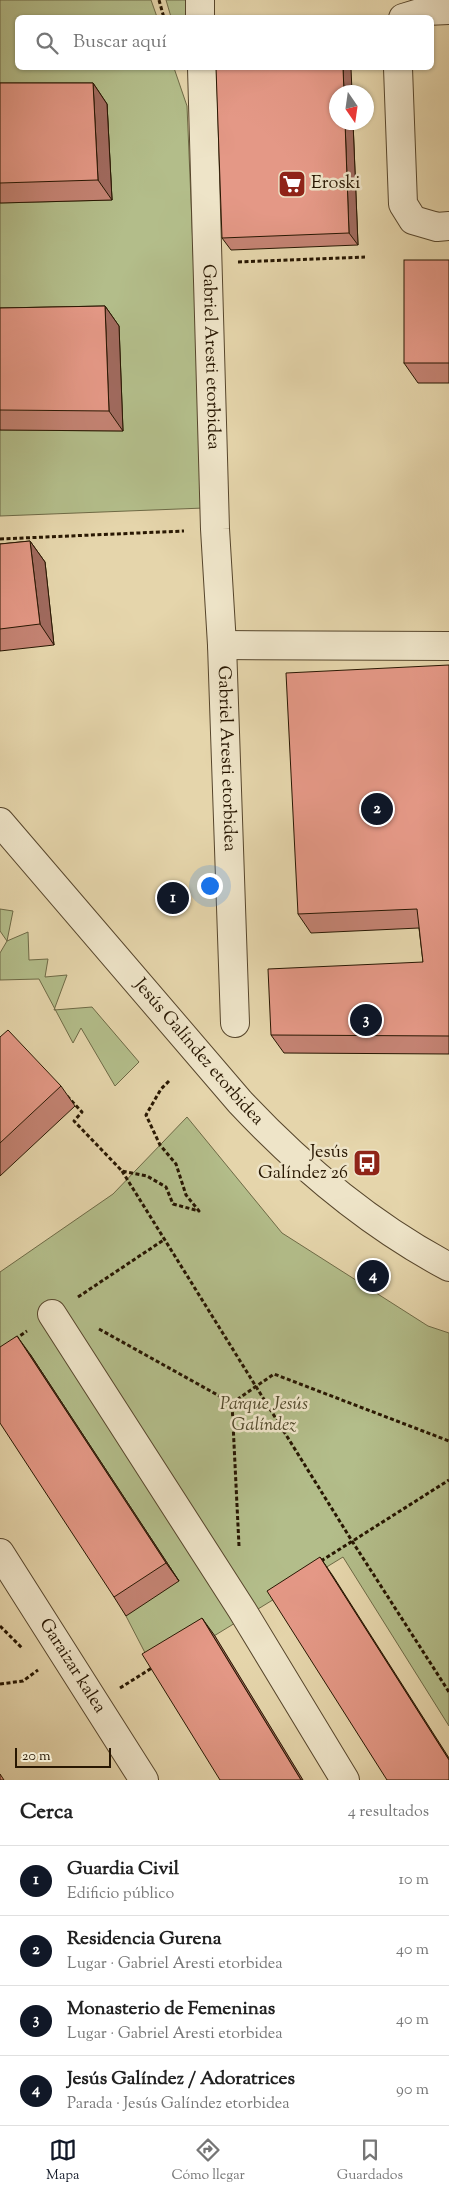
<!DOCTYPE html>
<html lang="es">
<meta charset="utf-8">
<style>
:root{--surface:#fff;--page:#f6f6f6;--text:#222;--muted:#767676;--line:#e0e0e0;--accent:#111827}
body{margin:0;font-family:"Sorts Mill Goudy",serif;background:var(--page);color:var(--text)}
.compass{position:absolute;left:329px;top:85px;width:45px;height:45px;border-radius:50%;background:var(--surface);box-shadow:0 1px 4px #0004;rotate:167deg}
.scale{position:absolute;left:15px;bottom:12px;width:96px;box-sizing:border-box;padding-left:5px;border:2px solid #281702;border-top:0;font-size:14px;line-height:18px;white-space:nowrap;color:#281702;-webkit-text-stroke:4px #eee4c8;paint-order:stroke}
.you{position:absolute;left:209px;top:885px;width:18px;height:18px;margin:-12px;border:4px solid #fff;border-radius:50%;background:#1a73e8;box-shadow:0 0 0 8px #1a73e833}
.badge{display:grid;place-items:center;width:32px;height:32px;border-radius:50%;background:var(--accent);color:#fff;font-size:16px;font-weight:700}
.pin{position:absolute;translate:-50% -50%;border:2px solid #fff;box-shadow:0 1px 5px #0006}
.list{margin:0;padding:0;list-style:none}
h2{display:flex;justify-content:space-between;align-items:center;height:65px;margin:0;padding:0 20px;font-size:21px}
h2 small{font-size:16px;font-weight:400;color:var(--muted)}
.list li{display:grid;grid-template-columns:32px 1fr auto;gap:15px;align-items:center;box-sizing:border-box;height:70px;padding:0 20px;border-top:1px solid var(--line)}
.list b{display:block;font-size:19px;white-space:nowrap}
.list p{margin:0;font-size:16px;white-space:nowrap;color:var(--muted)}
.list em{font-size:16px;font-style:normal;color:var(--muted)}
.icon{flex:none;width:28px;height:28px;fill:none;stroke:currentColor;stroke-width:2;stroke-linecap:round;stroke-linejoin:round}
.map{position:relative;flex:none;width:449px;height:1780px;overflow:hidden}
.search{position:absolute;background:var(--surface);box-shadow:0 1px 4px #0004;left:15px;right:15px;top:15px;height:55px;display:flex;align-items:center;gap:12px;box-sizing:border-box;padding:0 18px;border-radius:8px;color:var(--muted);font-size:19px}
.sheet{height:345px;background:var(--surface)}
nav{display:flex;justify-content:space-around;align-items:center;box-sizing:border-box;height:70px;border-top:1px solid var(--line);background:var(--surface);font-size:14px;color:var(--muted)}
nav a{display:grid;justify-items:center;gap:2px}
nav .on{color:var(--accent)}
.map>svg:first-child{display:block}
.green{fill:#b3bd8a;stroke:#6e6a46}
.lines{fill:none;stroke-linecap:round;stroke-linejoin:round}
.minor-casing{stroke:#57462c;stroke-width:30}
.path{stroke:#281702;stroke-width:3;stroke-dasharray:4 2.5;stroke-linecap:butt}
.minor{stroke:#eee4c8;stroke-width:28}
.wall{fill:#c48373;stroke:#281702}
.shaded-wall{fill:#a06a5e;stroke:#281702}
.building{fill:#e49886;stroke:#281702}
.labels{text-anchor:middle;dominant-baseline:central;stroke-width:5;stroke-linejoin:round;paint-order:stroke}
.poi-label{font-size:18px;fill:#281702;stroke:#eee4c8;text-anchor:start}
.street-label{font-size:18px;fill:#281702;stroke:#eee4c8}
.park-label{font-size:18px;font-style:italic;fill:#52492b;stroke:#eee4c8}
</style>
<div class="map">
<svg width="449" height="1780" viewBox="0 0 449 1780">
<rect width="100%" height="100%" fill="#e5d5ab"/>
<filter id="stains"><feTurbulence type="fractalNoise" baseFrequency=".004" numOctaves="4"/><feColorMatrix values="0 0 0 0 .2 0 0 0 0 .09 0 0 0 0 .02 0 0 0 .5 -.17"/></filter>
<radialGradient id="worn" r=".72"><stop offset=".6" stop-color="#630" stop-opacity="0"/><stop offset="1" stop-color="#630" stop-opacity=".3"/></radialGradient>
<g class="green">
<polygon points="0,0 151,0 157,17 18,18 18,68 174,68 187,106 204,508 0,516 0,430 123,431 0,329 0,203 112,200 107,104 0,103"/>
<polygon points="166,0 186,0 188,17 171,17"/>
<polygon points="0,909 13,911 7,941 28,932 29,960 48,959 45,977 67,975 54,1010 92,1007 139,1062 115,1086 81,1028 73,1043 39,979 0,980 0,953 7,941 0,931"/>
<polygon points="187,1117 282,1233 428,1326 449,1333 449,1726 343,1557 155,1672 0,1373 0,1272 113,1194"/>
</g>
<g class="lines">
<defs>
<g id="minor">
<polyline points="200,0 200,18"/>
<polyline points="403,18 426,11 449,10"/>
<path id="s1" d="M202 68 215 529 222 645 235 1023"/>
<polyline points="398,68 403,204 413,220 437,227 449,226"/>
<polyline points="222,645 449,646"/>
<path id="s2" d="M0 822 240 1102C301 1167 370 1225 449 1267"/>
<polyline points="52,1314 242,1610 345,1780"/>
<path id="s3" d="M0 1553 144 1780"/>
</g>
</defs>
<use href="#minor" class="minor-casing"/>
<g class="path">
<polyline points="159,0 164,18"/>
<polyline points="238,262 365,257"/>
<polyline points="0,539 184,531"/>
<polyline points="67,1096 82,1112 74,1121 122,1171 147,1176 166,1187 173,1204 199,1211 186,1195 176,1164 160,1145 146,1115 161,1089 170,1080"/>
<polyline points="122,1171 352,1541 449,1692"/>
<polyline points="78,1297 165,1239"/>
<polyline points="99,1329 232,1403"/>
<polyline points="15,1339 27,1331"/>
<polyline points="239,1546 232,1403 274,1374 449,1441"/>
<polyline points="321,1561 449,1480"/>
<polyline points="0,1626 23,1649"/>
<polyline points="0,1684 23,1681 38,1670"/>
<polyline points="120,1688 155,1666"/>
</g>
<use href="#minor" class="minor"/>
</g>
<g class="wall">
<polygon points="0,83 93,83 107,104 112,200 0,203"/>
<polygon points="336,122 353,122 358,245 231,250 222,238"/>
<polygon points="449,260 449,383 418,383 404,363"/>
<polygon points="105,306 119,326 123,431 0,430 0,308"/>
<polygon points="30,541 45,562 54,645 0,651 0,544"/>
<polygon points="449,665 449,1054 284,1053 271,1035 423,962 419,928 311,933 298,914"/>
<polygon points="0,1037 61,1086 75,1106 0,1176"/>
<polygon points="30,1354 179,1581 126,1616 114,1597"/>
</g>
<g class="shaded-wall">
<polygon points="343,68 351,68 352,92 344,92"/>
<polygon points="93,83 107,104 112,200 98,180"/>
<polygon points="345,122 353,122 358,245 349,233"/>
<polygon points="105,306 119,326 123,431 109,411"/>
<polygon points="30,541 45,562 54,645 40,624"/>
<polygon points="17,1336 30,1354 179,1581 166,1563"/>
<polygon points="320,1557 333,1576 449,1758 449,1760"/>
<polygon points="202,1618 215,1636 303,1780 301,1780"/>
</g>
<g class="building">
<polygon points="216,68 343,68 344,92 336,92 336,122 345,122 349,233 222,238"/>
<polygon points="0,83 93,83 98,180 0,183"/>
<rect x="404" y="260" width="45" height="103"/>
<polygon points="105,306 109,411 0,410 0,308"/>
<polygon points="30,541 40,624 0,629 0,544"/>
<polygon points="449,665 449,1036 271,1035 268,969 423,962 417,909 298,914 286,673"/>
<polygon points="8,1030 61,1086 0,1143 0,1037"/>
<polygon points="17,1336 166,1563 114,1597 0,1423 0,1347"/>
<polygon points="320,1557 449,1760 449,1780 387,1780 267,1591"/>
<polygon points="202,1618 301,1780 220,1780 142,1654"/>
<polygon points="0,1774 4,1780 0,1780"/>
</g>
<defs>
<symbol id="supermarket-square" viewBox="-11 -11 22 22"><rect x="-9" y="-9" width="18" height="18" rx="4" fill="#8f2418" stroke="#eee4c8"/><path d="M-6-5.5h2.5l.6 2H6L4.5 2H-2.5L-4.4-4H-6ZM-1.5 3.2a1.3 1.3 0 1 0 .1 0ZM3 3.2a1.3 1.3 0 1 0 .1 0Z" fill="#fff"/></symbol>
<symbol id="bus-square" viewBox="-11 -11 22 22"><rect x="-9" y="-9" width="18" height="18" rx="4" fill="#8f2418" stroke="#eee4c8"/><path d="M-5-6H5V4H4V6H2V4H-2V6H-4V4H-5ZM-3.5-4V0h7V-4ZM-3.5 1.2v1.5H-2V1.2ZM2 1.2v1.5H3.5V1.2Z" fill="#fff"/></symbol>
</defs>
<g fill-rule="evenodd">
<use href="#supermarket-square" x="276" y="168" width="32" height="32"/>
<use href="#bus-square" x="351" y="1147" width="32" height="32"/>
</g>
<g class="labels">
<g class="poi-label">
<text x="311" y="184">Eroski</text>
<text x="348" y="1153" text-anchor="end">Jesús<tspan x="348" dy="21">Galíndez 26</tspan></text>
</g>
<g class="street-label">
<text stroke="none"><textPath href="#s1" startOffset="289">Gabriel Aresti etorbidea</textPath></text>
<text stroke="none"><textPath href="#s1" startOffset="691">Gabriel Aresti etorbidea</textPath></text>
<text stroke="none"><textPath href="#s2" startOffset="304">Jesús Galíndez etorbidea</textPath></text>
<text stroke="none"><textPath href="#s3" startOffset="134">Garaizar kalea</textPath></text>
</g>
<g class="park-label">
<text x="264" y="1405">Parque Jesús<tspan x="264" dy="21">Galíndez</tspan></text>
</g>
</g>
<rect width="100%" height="100%" filter="url(#stains)"/>
<rect width="100%" height="100%" fill="url(#worn)"/>
</svg>
<svg class="compass" viewBox="-18 -18 36 36"><path d="M0-13l5 13h-10z" fill="#e53935"/><path d="M0 13l5-13h-10z" fill="#767676"/></svg>
<div class="scale">20 m</div>
<div class="you"></div>
<div class="pin badge" style="left:173px;top:898px">1</div>
<div class="pin badge" style="left:377px;top:809px">2</div>
<div class="pin badge" style="left:366px;top:1020px">3</div>
<div class="pin badge" style="left:373px;top:1276px">4</div>
<div class="search"><svg class="icon" aria-label="search" viewBox="0 0 24 24"><circle cx="10" cy="10" r="6"/><path d="M15 15l6 6"/></svg>Buscar aquí</div>
</div>
<section class="sheet">
<h2>Cerca<small>4 resultados</small></h2>
<ul class="list">
<li><span class="badge">1</span><div><b>Guardia Civil</b><p>Edificio público</p></div><em>10 m</em></li>
<li><span class="badge">2</span><div><b>Residencia Gurena</b><p>Lugar · Gabriel Aresti etorbidea</p></div><em>40 m</em></li>
<li><span class="badge">3</span><div><b>Monasterio de Femeninas</b><p>Lugar · Gabriel Aresti etorbidea</p></div><em>40 m</em></li>
<li><span class="badge">4</span><div><b>Jesús Galíndez / Adoratrices</b><p>Parada · Jesús Galíndez etorbidea</p></div><em>90 m</em></li>
</ul>
</section>
<nav>
<a class="on"><svg class="icon" aria-label="map" viewBox="0 0 24 24"><path d="M3 6l6-2 6 2 6-2v14l-6 2-6-2-6 2zM9 4v14M15 6v14"/></svg>Mapa</a>
<a><svg class="icon" aria-label="directions" viewBox="0 0 24 24"><path d="M12 3l9 9-9 9-9-9zM9 14v-3h6M13 9l2 2-2 2"/></svg>Cómo llegar</a>
<a><svg class="icon" aria-label="saved" viewBox="0 0 24 24"><path d="M7 4h10v16l-5-4-5 4z"/></svg>Guardados</a>
</nav>
